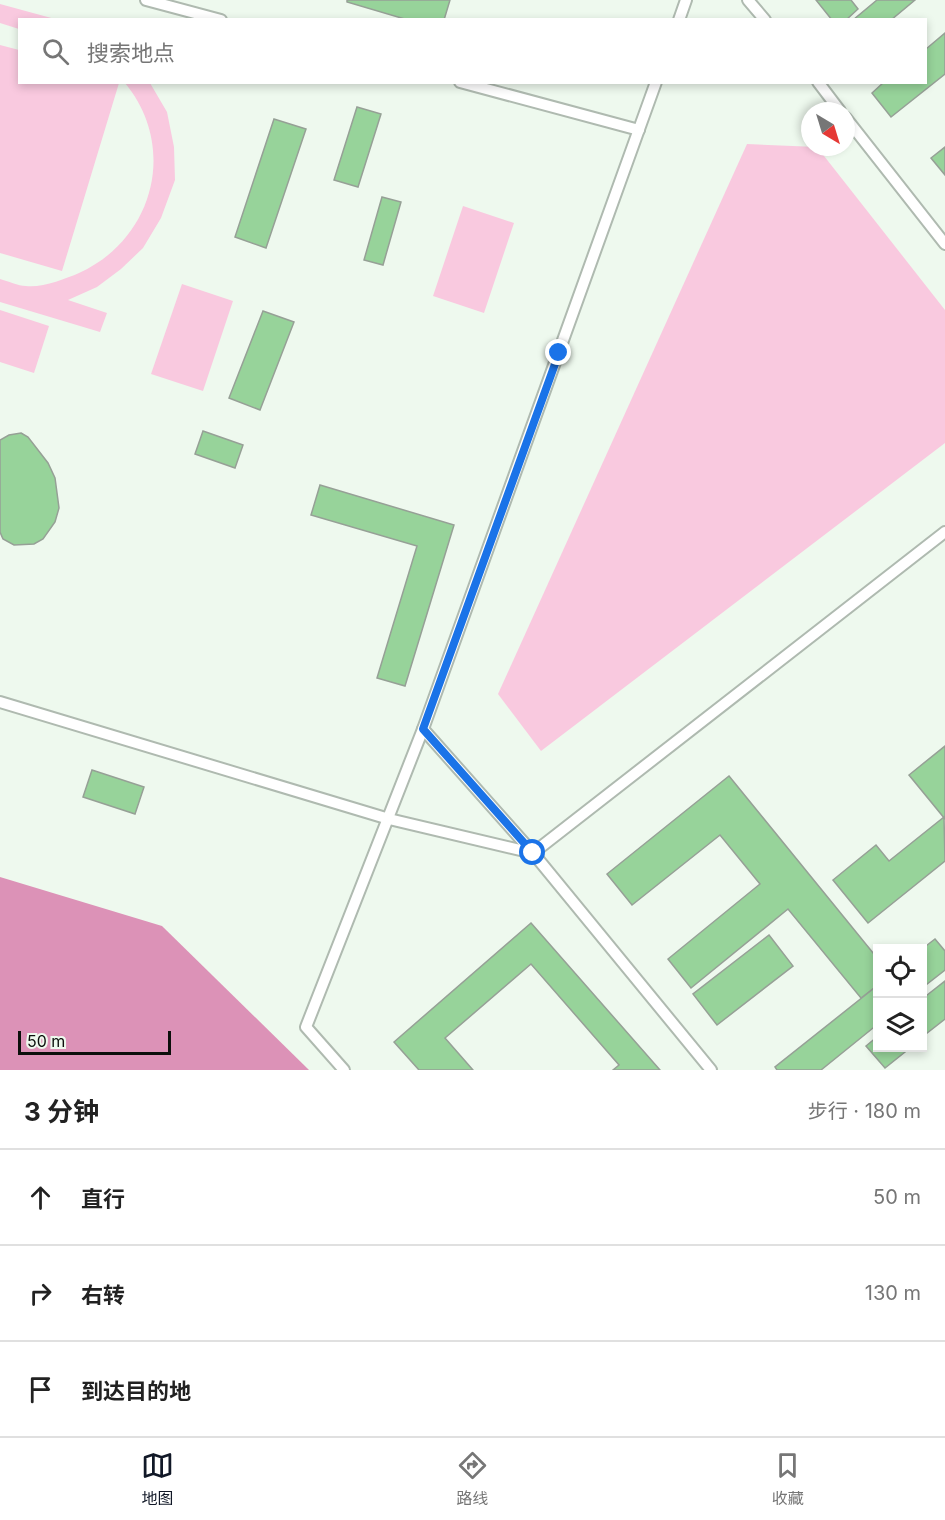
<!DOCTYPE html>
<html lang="zh">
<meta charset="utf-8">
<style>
:root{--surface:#fff;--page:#f6f6f6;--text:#222;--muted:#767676;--line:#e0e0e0;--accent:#111827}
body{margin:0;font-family:Inter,"Noto Sans SC",sans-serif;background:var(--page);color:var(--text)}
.controls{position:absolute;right:18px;bottom:18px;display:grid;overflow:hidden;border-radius:0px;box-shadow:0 3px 9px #0003}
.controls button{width:54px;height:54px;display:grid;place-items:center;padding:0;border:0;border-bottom:2px solid var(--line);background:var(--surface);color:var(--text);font:30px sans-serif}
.compass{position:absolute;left:801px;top:102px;width:54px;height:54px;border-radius:50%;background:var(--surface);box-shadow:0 3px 9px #0003;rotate:142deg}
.scale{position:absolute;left:18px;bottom:15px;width:153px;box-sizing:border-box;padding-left:6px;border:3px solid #0c0f0c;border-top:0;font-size:16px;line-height:21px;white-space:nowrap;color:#0c0f0c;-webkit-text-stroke:4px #eef9ee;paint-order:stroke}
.stop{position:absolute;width:18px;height:18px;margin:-14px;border:4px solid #1a73e8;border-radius:50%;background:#fff}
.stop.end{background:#1a73e8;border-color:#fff;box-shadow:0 2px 6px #0008}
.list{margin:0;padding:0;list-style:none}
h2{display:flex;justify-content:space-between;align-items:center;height:78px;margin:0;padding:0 24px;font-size:26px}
h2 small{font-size:20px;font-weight:400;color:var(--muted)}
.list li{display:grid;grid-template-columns:39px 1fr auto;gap:18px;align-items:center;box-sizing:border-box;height:96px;padding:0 24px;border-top:2px solid var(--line)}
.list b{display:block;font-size:22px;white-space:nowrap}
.list em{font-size:20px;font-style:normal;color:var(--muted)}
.icon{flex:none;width:33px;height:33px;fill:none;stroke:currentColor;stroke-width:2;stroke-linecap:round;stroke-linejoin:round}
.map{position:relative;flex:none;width:945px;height:1070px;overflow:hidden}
.search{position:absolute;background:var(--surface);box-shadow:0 3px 9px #0003;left:18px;right:18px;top:18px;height:66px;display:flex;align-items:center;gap:15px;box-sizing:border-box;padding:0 21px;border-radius:0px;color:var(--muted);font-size:22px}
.sheet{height:366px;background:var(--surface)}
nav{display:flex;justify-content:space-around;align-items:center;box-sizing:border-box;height:84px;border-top:2px solid var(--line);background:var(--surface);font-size:16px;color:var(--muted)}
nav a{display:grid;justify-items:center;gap:3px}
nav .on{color:var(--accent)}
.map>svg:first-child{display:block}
.green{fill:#f9c9df}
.water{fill:#dc92b7}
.building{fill:#97d39a;stroke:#96a096;stroke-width:1.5}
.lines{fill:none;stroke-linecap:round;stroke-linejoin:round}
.service-casing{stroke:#afbab0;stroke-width:14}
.service{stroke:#fff;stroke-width:10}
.route{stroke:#1a73e8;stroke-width:8}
</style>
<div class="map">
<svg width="945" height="1070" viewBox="0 0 945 1070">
<rect width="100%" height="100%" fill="#eef9ee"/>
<g class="green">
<polygon points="0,4 55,19 20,20 19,29 0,23"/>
<polygon points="0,45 19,50 20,82 119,83 62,271 0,253"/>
<path d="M125 83H150L167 112 174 147 175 180 161 218 143 248 121 269 97 287 68 300 107 313 100 332 0 302V279C8 281 18 286 26 286 42 288 65 279 79 273 154 239 178 147 125 83Z"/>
<polygon points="747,144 817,147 945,310 945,443 541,751 498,694"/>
<polygon points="463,206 514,223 484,313 433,296"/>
<polygon points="182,284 233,301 203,391 151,374"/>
<polygon points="0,310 49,326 34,373 0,362"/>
</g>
<polygon class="water" points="0,877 162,926 309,1070 0,1070"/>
<g class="building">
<polygon points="347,0 450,0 444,20 408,20 347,2"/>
<polygon points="816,0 851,0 858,9 846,20 832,20"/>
<polygon points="877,0 915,0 891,20 853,20"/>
<polygon points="945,33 945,74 891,117 872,93 884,82 926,82 926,49"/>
<polygon points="357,107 381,114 358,187 334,180"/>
<polygon points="274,119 306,129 266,248 235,237"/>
<polygon points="945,147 945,175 931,158"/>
<polygon points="382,197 401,202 383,265 364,260"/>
<polygon points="263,311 294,322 260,410 229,398"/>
<polygon points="203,431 243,445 235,468 195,454"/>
<polygon points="21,433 28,437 48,463 55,478 59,508 55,522 43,539 34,544 14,545 3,539 0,532 0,440 9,435"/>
<polygon points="320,485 454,525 405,686 377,678 417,546 311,515"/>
<polygon points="945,746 945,819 909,775"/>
<polygon points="92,770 144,787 135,814 83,797"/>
<polygon points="729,776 878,959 878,985 861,998 788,909 691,988 668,959 760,884 720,835 632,905 607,874"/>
<polygon points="944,817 945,861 868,923 833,880 876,845 889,861"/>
<polygon points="531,923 660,1070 613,1070 619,1065 531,964 445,1038 473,1070 419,1070 394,1042"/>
<polygon points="769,935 793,966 717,1025 693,994"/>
<polygon points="935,939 945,951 945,970 922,988 922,949"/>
<polygon points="945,981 945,1019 922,1037 922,999"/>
<polygon points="878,985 878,1024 821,1070 777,1070 775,1067"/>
<polygon points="878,1036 878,1048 910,1048 885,1068 866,1046"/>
</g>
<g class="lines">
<defs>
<g id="service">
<polyline points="146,0 221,20"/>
<polyline points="748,0 765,20"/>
<polyline points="679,20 686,0"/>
<polyline points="460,82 639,130"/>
<polyline points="656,82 423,729 533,853 711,1070"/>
<polyline points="818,82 840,111"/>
<polyline points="846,118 945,244"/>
<polyline points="0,702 389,819 533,853 945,532"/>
<polyline points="344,1070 306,1027 423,729"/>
</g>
</defs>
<use href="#service" class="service-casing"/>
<use href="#service" class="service"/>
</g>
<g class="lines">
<polyline class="route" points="533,853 423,729 559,353"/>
</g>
</svg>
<div class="controls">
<button><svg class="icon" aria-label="locate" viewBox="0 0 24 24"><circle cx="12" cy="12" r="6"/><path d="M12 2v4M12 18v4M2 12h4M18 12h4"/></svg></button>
<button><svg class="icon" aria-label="layers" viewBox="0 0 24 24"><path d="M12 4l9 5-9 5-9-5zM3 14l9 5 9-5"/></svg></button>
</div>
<svg class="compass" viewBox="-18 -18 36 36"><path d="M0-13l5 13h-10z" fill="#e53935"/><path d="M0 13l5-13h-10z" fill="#767676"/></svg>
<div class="scale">50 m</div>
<div class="stop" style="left:533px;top:853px"></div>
<div class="stop end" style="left:559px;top:353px"></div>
<div class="search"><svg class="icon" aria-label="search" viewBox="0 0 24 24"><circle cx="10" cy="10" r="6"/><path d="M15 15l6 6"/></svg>搜索地点</div>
</div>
<section class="sheet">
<h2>3 分钟<small>步行 · 180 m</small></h2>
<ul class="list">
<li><svg class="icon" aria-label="ahead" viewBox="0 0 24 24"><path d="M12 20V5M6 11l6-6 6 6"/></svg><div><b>直行</b></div><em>50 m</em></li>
<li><svg class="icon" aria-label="right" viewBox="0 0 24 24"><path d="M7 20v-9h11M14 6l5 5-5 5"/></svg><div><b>右转</b></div><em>130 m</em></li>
<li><svg class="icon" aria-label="arrive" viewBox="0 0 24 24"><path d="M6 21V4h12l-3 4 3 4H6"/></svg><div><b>到达目的地</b></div></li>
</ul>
</section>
<nav>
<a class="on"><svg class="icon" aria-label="map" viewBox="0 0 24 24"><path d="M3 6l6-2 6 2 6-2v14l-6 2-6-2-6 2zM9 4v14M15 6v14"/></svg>地图</a>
<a><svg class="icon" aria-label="directions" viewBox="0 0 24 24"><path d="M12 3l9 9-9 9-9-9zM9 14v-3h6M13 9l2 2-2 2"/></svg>路线</a>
<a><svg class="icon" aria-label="saved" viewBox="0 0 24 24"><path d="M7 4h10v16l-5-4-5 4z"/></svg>收藏</a>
</nav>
